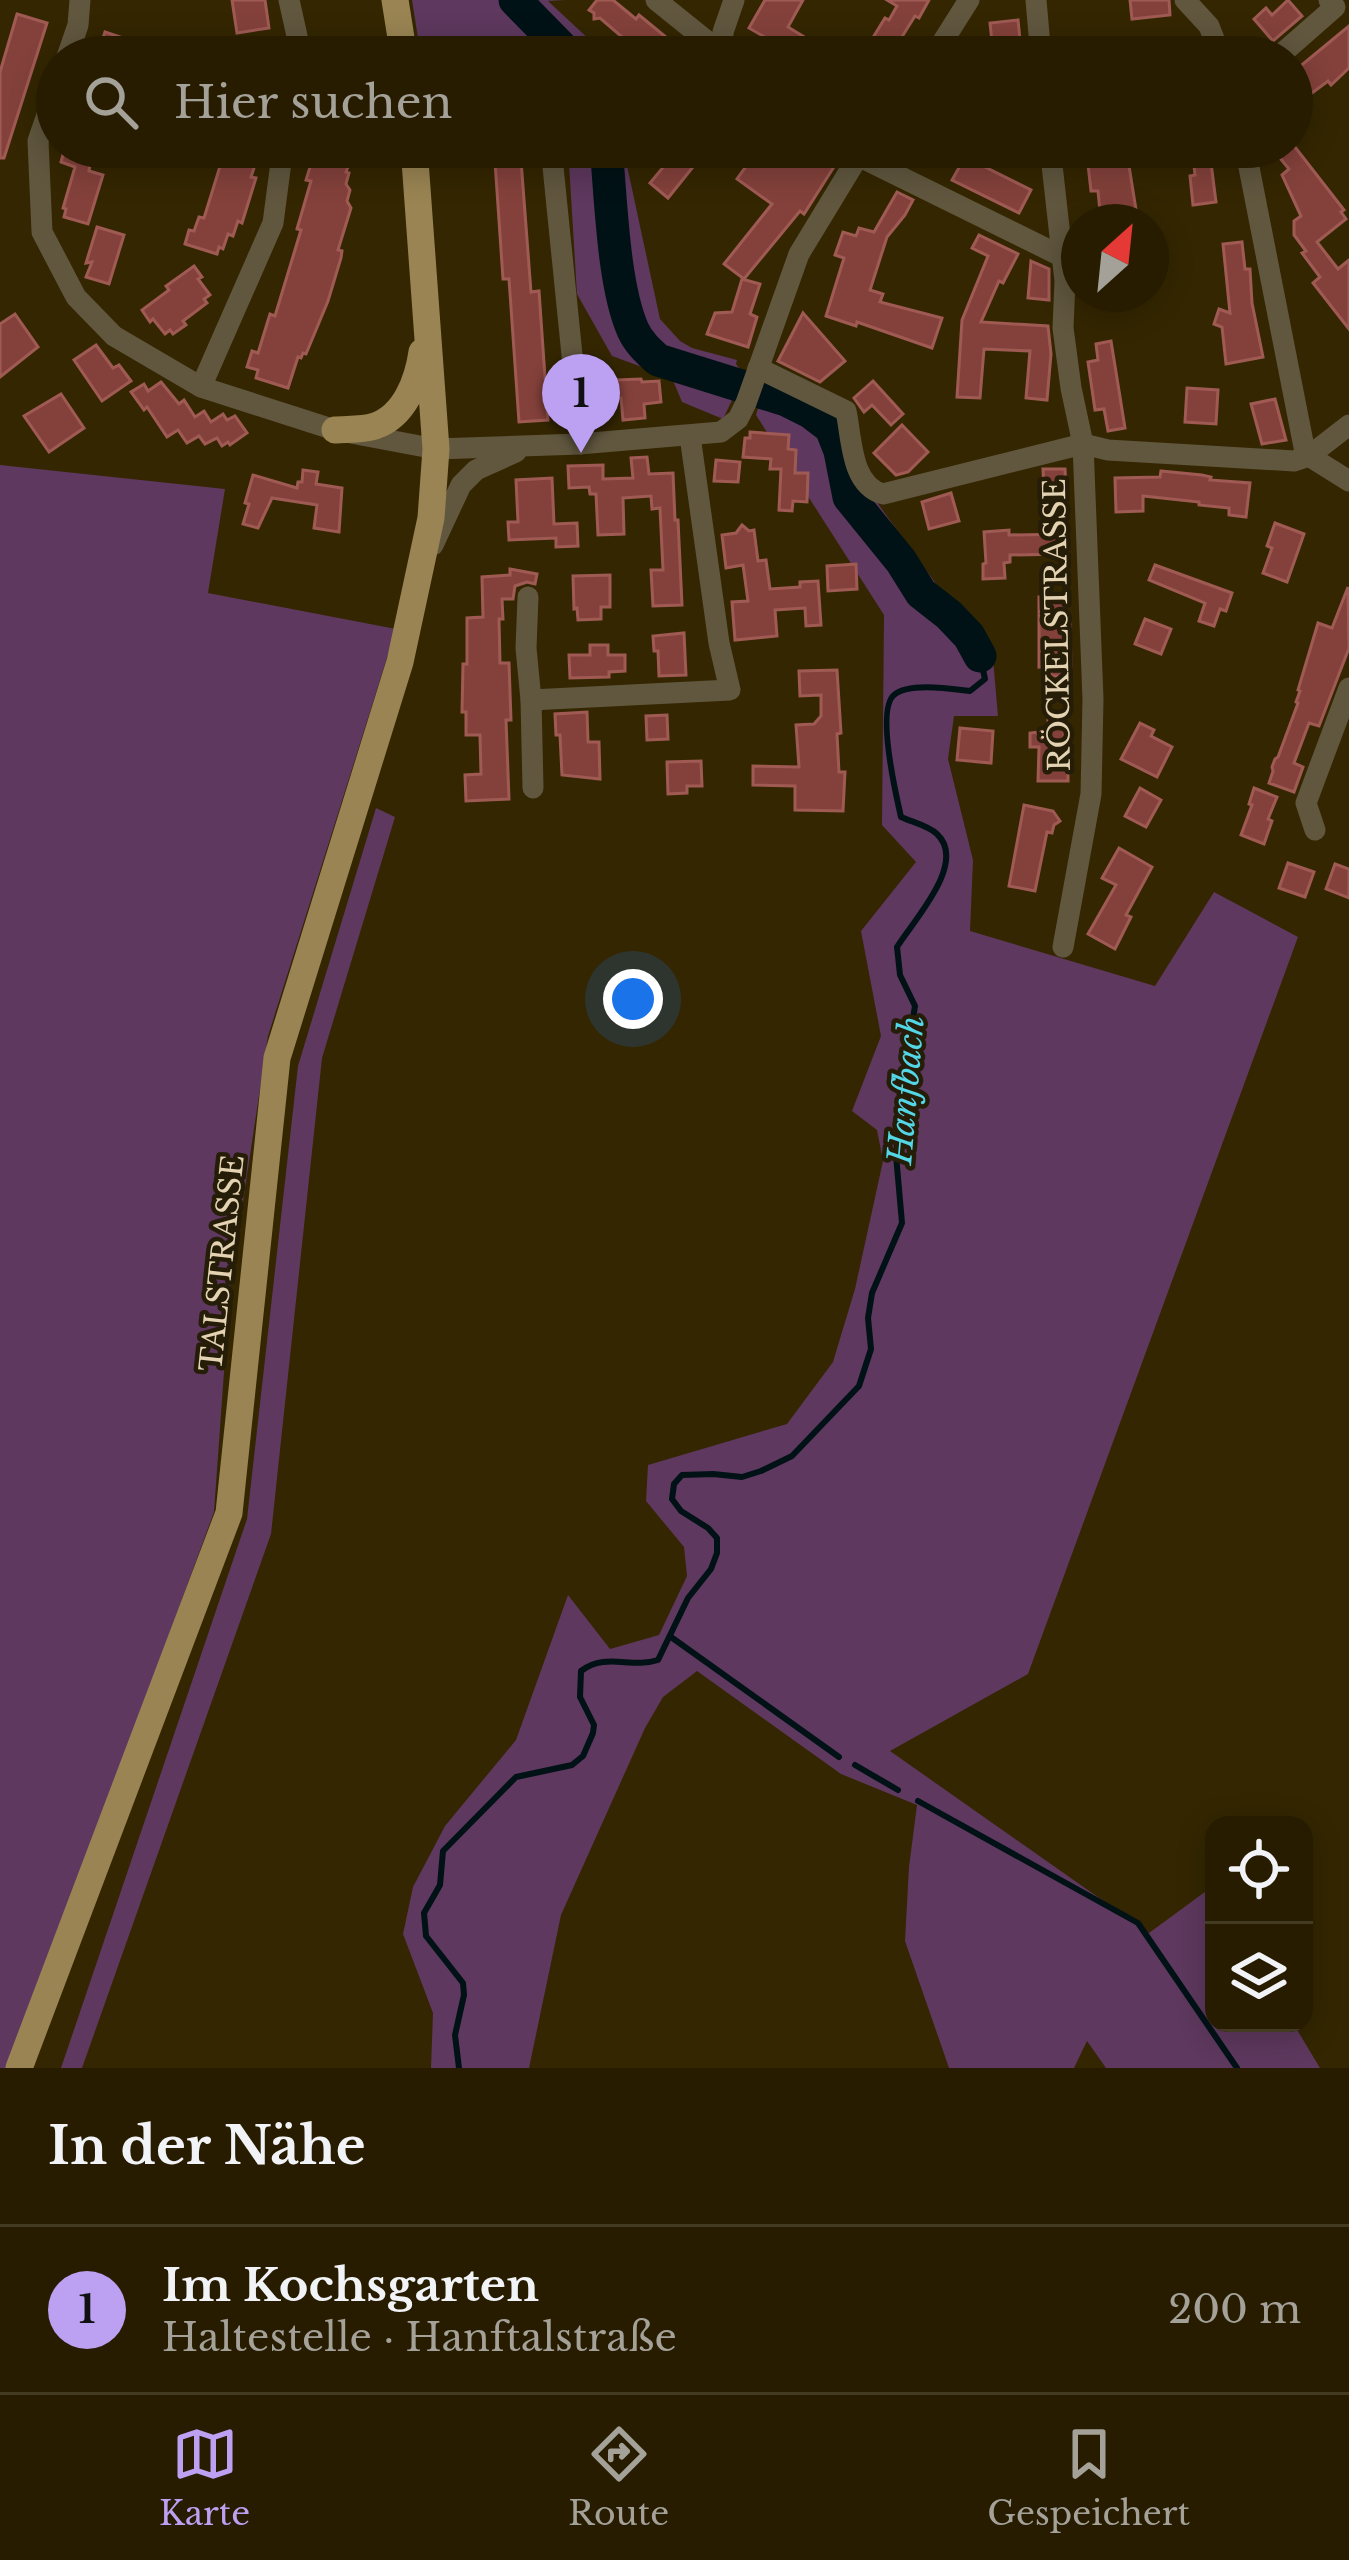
<!DOCTYPE html>
<html lang="de">
<meta charset="utf-8">
<style>
:root{--surface:#271c00;--page:#33290f;--text:#f1f3f6;--muted:#a4a199;--line:#433a22;--accent:#bca0f2}
body{margin:0;font-family:"Libre Baskerville",serif;background:var(--page);color:var(--text)}
.controls{position:absolute;right:36px;bottom:36px;display:grid;overflow:hidden;border-radius:24px;box-shadow:0 6px 30px #0003}
.controls button{width:108px;height:108px;display:grid;place-items:center;padding:0;border:0;border-bottom:3px solid var(--line);background:var(--surface);color:var(--text);font:60px sans-serif}
.compass{position:absolute;left:1061px;top:204px;width:108px;height:108px;border-radius:50%;background:var(--surface);box-shadow:0 6px 30px #0003;rotate:27deg}
.you{position:absolute;left:633px;top:999px;width:42px;height:42px;margin:-30px;border:9px solid #fff;border-radius:50%;background:#1a73e8;box-shadow:0 0 0 18px #1a73e833}
.badge{display:grid;place-items:center;width:78px;height:78px;border-radius:50%;background:var(--accent);color:#111;font-size:39px;font-weight:700}
.pin{position:absolute;translate:-50% -99px;filter:drop-shadow(0 3px 6px #0008)}
.pin::after{content:'';position:absolute;top:63px;width:42px;height:36px;background:inherit;clip-path:polygon(0 0,100% 0,50% 100%)}
.list{margin:0;padding:0;list-style:none}
h2{display:flex;justify-content:space-between;align-items:center;height:156px;margin:0;padding:0 48px;font-size:51px}
h2 small{font-size:39px;font-weight:400;color:var(--muted)}
.list li{display:grid;grid-template-columns:78px 1fr auto;gap:36px;align-items:center;box-sizing:border-box;height:168px;padding:0 48px;border-top:3px solid var(--line)}
.list b{display:block;font-size:45px;white-space:nowrap}
.list p{margin:0;font-size:39px;white-space:nowrap;color:var(--muted)}
.list em{font-size:39px;font-style:normal;color:var(--muted)}
.icon{flex:none;width:66px;height:66px;fill:none;stroke:currentColor;stroke-width:2;stroke-linecap:round;stroke-linejoin:round}
.map{position:relative;flex:none;width:1349px;height:2068px;overflow:hidden}
.search{position:absolute;background:var(--surface);box-shadow:0 6px 30px #0003;left:36px;right:36px;top:36px;height:132px;display:flex;align-items:center;gap:30px;box-sizing:border-box;padding:0 42px;border-radius:66px;color:var(--muted);font-size:45px}
.sheet{height:324px;background:var(--surface)}
nav{display:flex;justify-content:space-around;align-items:center;box-sizing:border-box;height:168px;border-top:3px solid var(--line);background:var(--surface);font-size:33px;color:var(--muted)}
nav a{display:grid;justify-items:center;gap:6px}
nav .on{color:var(--accent)}
.map>svg:first-child{display:block}
.green{fill:#5e385e}
.lines{fill:none;stroke-linecap:round;stroke-linejoin:round}
.stream{stroke:#001216;stroke-width:6}
.river{stroke:#001216;stroke-width:33}
.building{fill:#84413b;stroke:#a05a54;stroke-width:3}
.minor{stroke:#61573f;stroke-width:21}
.major{stroke:#9a8453;stroke-width:27}
.labels{text-anchor:middle;dominant-baseline:central;stroke-width:9;stroke-linejoin:round;paint-order:stroke}
.street-label{font-size:30px;fill:#e3d3b3;stroke:#261d08}
.water-label{font-size:33px;font-style:italic;fill:#53d6e6;stroke:#261d08}
</style>
<div class="map">
<svg width="1349" height="2068" viewBox="0 0 1349 2068">
<rect width="100%" height="100%" fill="#342600"/>
<g class="green">
<polygon points="412,0 566,0 548,1 592,42 598,57 543,57 540,51 421,57"/>
<polygon points="568,147 623,147 660,319 680,341 692,348 737,360 736,364 744,375 723,419 682,402 672,378 612,356 577,294"/>
<polygon points="764,388 826,412 855,472 939,588 992,648 998,716 954,716 948,759 973,860 970,931 1155,986 1214,892 1298,937 1028,1674 890,1751 1149,1933 1213,1886 1214,2023 1293,2023 1320,2068 1106,2068 1087,2041 1074,2068 949,2068 905,1941 909,1867 917,1805 841,1774 697,1671 663,1697 645,1728 561,1915 529,2068 431,2068 433,2013 403,1934 413,1887 445,1826 516,1740 568,1595 610,1649 659,1635 687,1576 684,1547 646,1501 648,1465 787,1424 833,1362 855,1289 883,1161 877,1130 852,1111 881,1036 861,931 916,862 882,825 884,615 756,415"/>
<polygon points="0,465 225,489 208,593 396,629 268,1036 230,1288 214,1512 10,2068 0,2068"/>
<polygon points="376,808 395,817 322,1058 271,1534 82,2068 61,2068 247,1519 298,1066"/>
</g>
<g class="lines">
<g class="stream">
<polyline points="671,1637 839,1757"/>
<polyline points="855,1765 898,1790"/>
<polyline points="918,1801 1138,1923 1237,2068"/>
<path d="M459 2068 455 2035 464 1995 463 1983 426 1936 424 1913 440 1885 443 1851 516 1777 572 1765 583 1756 593 1733 594 1725 580 1697 581 1671C606 1652 631 1669 658 1660L688 1598 711 1569 717 1553V1538L708 1528 681 1511 672 1499 674 1484 682 1475 713 1474 742 1477 761 1471 792 1456 859 1386 871 1349 868 1318 872 1293 902 1223 896 1155 903 1080 915 1006 900 975 897 947C913 921 968 863 937 834 929 826 912 822 901 817 896 795 876 710 894 695 909 682 952 689 970 691L985 679 980 656"/>
</g>
<g class="river">
<polyline points="515,0 571,57"/>
<path d="M606 147C611 198 613 285 633 330 639 343 648 351 658 360L786 400 810 412 831 428 840 451 849 497 901 561 921 593 949 615 969 636 980 656"/>
</g>
</g>
<g class="building">
<polygon points="232,0 265,0 269,28 237,33"/>
<polygon points="597,0 613,0 636,19 639,15 667,38 651,57 637,57 618,40 621,36 600,18 594,19 594,13 589,10"/>
<polygon points="765,0 803,0 788,27 806,38 796,55 749,28"/>
<polygon points="887,0 929,0 919,18 915,16 890,56 869,44 885,18 889,20 897,6"/>
<polygon points="1130,0 1169,0 1170,15 1132,19"/>
<polygon points="1288,0 1302,16 1273,41 1254,19 1266,8 1272,15"/>
<polygon points="17,14 47,23 4,158 0,158 0,72"/>
<polygon points="1018,20 1021,49 993,52 990,23"/>
<polygon points="1349,26 1349,68 1331,85 1328,81 1292,108 1292,73"/>
<polygon points="105,32 129,40 124,57 97,57"/>
<polygon points="65,147 93,147 89,171 103,175 88,224 64,217 66,209 63,208 75,167 61,162"/>
<polygon points="220,147 261,147 251,177 256,178 242,223 238,221 233,236 228,234 223,249 219,247 217,254 185,244 189,230 194,231 199,217 204,218 222,160 217,159"/>
<polygon points="309,147 347,150 345,155 348,156 345,166 348,167 346,172 349,173 346,184 350,190 347,201 351,208 338,250 342,251 341,258 328,301 306,354 303,353 301,358 298,357 288,388 256,378 258,370 247,367 252,351 258,353 270,314 275,316 301,230 297,229 311,181 306,180 311,164 304,162"/>
<polygon points="494,147 520,147 531,292 539,291 548,420 519,422 509,279 503,279"/>
<polygon points="684,147 709,147 668,198 650,183 670,159 673,162"/>
<polygon points="725,147 821,147 837,162 804,214 800,211 744,279 724,264 772,204 737,179 747,165"/>
<polygon points="1086,147 1126,147 1138,222 1101,222 1098,191 1091,191"/>
<polygon points="1192,147 1209,147 1216,202 1193,205 1190,176 1195,175"/>
<polygon points="1271,147 1295,147 1344,210 1341,212 1346,219 1317,242 1338,269 1349,260 1349,329 1313,283 1320,277 1302,253 1306,251 1294,235 1294,221 1301,216 1282,175 1289,169"/>
<polygon points="965,157 1031,190 1019,213 952,180"/>
<polygon points="897,192 913,200 905,215 887,237 870,290 883,294 880,302 942,318 932,348 857,322 856,326 826,316 844,258 835,255 843,232 856,236 859,228 874,232"/>
<polygon points="97,227 124,235 109,284 86,277 92,262 86,263"/>
<polygon points="979,235 1018,254 1003,283 999,281 981,322 1048,326 1051,354 1047,400 1026,398 1030,351 984,349 980,398 957,397 962,320 988,256 972,248"/>
<polygon points="1242,242 1245,269 1250,269 1252,303 1263,357 1226,364 1222,327 1214,324 1219,309 1230,313 1223,244"/>
<polygon points="1031,261 1049,269 1049,300 1028,298"/>
<polygon points="194,266 202,277 198,279 210,295 204,299 207,303 183,321 186,325 173,334 170,330 165,334 153,319 150,322 142,310 169,290 166,286"/>
<polygon points="742,279 760,284 750,314 757,317 748,347 707,334 715,313 732,312"/>
<polygon points="803,313 845,361 820,382 778,361"/>
<polygon points="15,314 38,347 0,377 0,324"/>
<polygon points="1111,341 1125,428 1108,431 1104,409 1095,410 1088,362 1098,360 1096,344"/>
<polygon points="96,345 113,368 119,365 131,381 102,401 74,360"/>
<polygon points="641,379 642,382 659,381 661,402 644,404 645,418 623,420 621,398 592,400 591,381"/>
<polygon points="873,381 903,414 891,425 872,405 864,412 854,398"/>
<polygon points="161,382 179,404 184,400 195,417 204,411 211,422 223,414 227,420 235,416 247,433 230,445 228,442 222,446 217,438 205,444 199,436 187,443 178,430 167,437 147,407 144,410 131,392 144,384 148,391"/>
<polygon points="1187,388 1218,390 1216,424 1185,422"/>
<polygon points="61,394 84,428 49,452 24,416"/>
<polygon points="1275,399 1286,440 1262,444 1251,404"/>
<polygon points="902,425 928,452 908,472 896,475 874,453"/>
<polygon points="750,432 789,435 788,449 796,450 795,473 808,473 807,502 793,501 792,511 779,510 781,469 770,469 771,459 743,457 745,438 750,438"/>
<polygon points="647,457 649,474 673,473 675,520 678,520 682,605 653,606 651,570 663,570 660,508 652,509 651,496 623,498 624,534 598,535 596,494 590,494 589,487 569,488 568,466 603,465 603,479 633,478 631,458"/>
<polygon points="716,460 740,462 738,482 714,481"/>
<polygon points="1043,469 1065,469 1066,492 1044,492"/>
<polygon points="303,470 318,472 316,484 342,488 339,532 314,528 317,505 272,498 258,528 243,524 249,504 245,503 253,475 297,488 298,482 302,482"/>
<polygon points="1161,471 1202,475 1211,477 1210,480 1250,483 1246,517 1229,515 1229,508 1199,505 1199,502 1143,496 1143,511 1116,512 1115,478 1160,477"/>
<polygon points="552,478 554,524 577,523 578,546 556,547 556,538 509,540 508,522 518,522 516,480"/>
<polygon points="951,493 959,521 929,529 922,502"/>
<polygon points="1275,523 1304,534 1287,582 1263,573 1272,548 1267,546"/>
<polygon points="742,525 749,531 754,530 758,561 766,560 770,589 800,587 800,582 818,581 821,625 806,626 805,608 775,610 777,636 735,640 732,602 748,601 743,565 726,568 722,535 736,533"/>
<polygon points="1009,530 1009,535 1067,534 1068,554 1010,555 1010,562 1004,563 1005,578 983,579 983,564 986,563 984,532"/>
<polygon points="856,564 857,589 828,591 827,566"/>
<polygon points="1155,565 1232,593 1226,611 1220,609 1214,626 1199,621 1205,603 1149,580"/>
<polygon points="510,569 537,574 535,584 527,582 515,586 513,599 502,599 503,619 499,619 500,663 509,663 511,720 506,720 509,799 466,801 465,775 481,774 480,735 466,735 466,712 462,712 463,664 467,664 467,618 483,617 482,577 510,575"/>
<polygon points="610,575 610,607 601,607 601,619 578,620 577,608 574,609 573,576"/>
<polygon points="1348,587 1349,648 1319,726 1309,723 1294,763 1303,767 1294,792 1269,783 1273,771 1272,767 1275,759 1278,757 1298,703 1296,702 1300,691 1298,690 1318,623 1332,628"/>
<polygon points="1064,596 1064,623 1070,622 1071,666 1065,666 1065,676 1051,676 1051,666 1039,667 1039,597"/>
<polygon points="1145,619 1171,629 1161,654 1135,644"/>
<polygon points="684,633 686,675 659,676 658,651 654,651 653,636"/>
<polygon points="590,645 608,645 608,655 625,655 625,671 609,672 609,677 570,678 569,655 590,655"/>
<polygon points="837,670 841,733 837,734 839,772 845,772 843,811 795,810 795,786 753,785 753,766 799,767 796,725 814,724 821,716 821,695 800,696 799,671"/>
<polygon points="587,712 588,742 599,742 600,779 562,775 560,735 556,735 555,714"/>
<polygon points="1048,712 1064,712 1064,764 1068,764 1068,781 1038,781 1039,747 1030,747 1030,733 1048,731"/>
<polygon points="667,715 668,739 647,740 646,716"/>
<polygon points="1140,723 1154,730 1151,736 1172,747 1157,777 1121,759"/>
<polygon points="960,728 993,731 991,763 957,760"/>
<polygon points="701,761 702,786 687,786 687,793 668,794 667,762"/>
<polygon points="1140,788 1161,800 1146,827 1125,816"/>
<polygon points="1254,788 1277,797 1268,819 1272,821 1264,844 1241,835 1252,805 1249,804"/>
<polygon points="1024,805 1053,811 1060,821 1054,825 1052,833 1047,832 1035,891 1009,886"/>
<polygon points="1119,848 1152,867 1126,915 1131,917 1115,949 1088,934 1116,885 1102,878"/>
<polygon points="1288,863 1314,872 1305,897 1279,888"/>
<polygon points="1335,864 1349,869 1349,898 1326,889"/>
</g>
<g class="lines">
<g class="minor">
<polyline points="289,0 299,45"/>
<polyline points="656,0 723,54"/>
<polyline points="1036,0 1041,57"/>
<polyline points="1185,0 1209,26 1221,57"/>
<polyline points="67,57 78,25 80,0"/>
<polyline points="726,57 723,54 723,32 734,0"/>
<polyline points="933,57 969,0"/>
<polyline points="1278,57 1335,7 1329,0"/>
<polyline points="57,86 38,141 42,232 76,297 114,336 201,387 335,430 436,449 579,444 721,432 738,419 746,403 799,254 864,147"/>
<polyline points="551,147 581,444"/>
<polyline points="840,147 1061,256"/>
<polyline points="1050,147 1065,281 1063,328 1071,388 1083,444 1093,699 1091,794 1063,947"/>
<polyline points="1245,147 1304,447 1309,456 1349,425"/>
<path d="M758 368 846 411C852 440 851 485 883 494L1083 444 1108 450 1294 461 1309 456 1349 481"/>
<polyline points="201,387 273,223 283,147"/>
<polyline points="433,545 461,485 476,470 516,452"/>
<polyline points="528,597 526,648 531,700"/>
<polyline points="533,788 531,700 730,690 719,643 690,436"/>
<polyline points="1315,830 1306,803 1349,688"/>
</g>
<g class="major">
<polyline points="395,0 404,57"/>
<path d="M335 430C347 429 364 430 375 426 405 416 418 380 422 352"/>
<polyline points="19,2068 229,1513 277,1058 400,662 431,518 436,449 414,147"/>
</g>
</g>
<g class="labels">
<g class="street-label">
<text transform="translate(1057 625) rotate(-91)">RÖCKELSTRASSE</text>
<text transform="translate(222 1263) rotate(-84)">TALSTRASSE</text>
</g>
<g class="water-label">
<text transform="translate(906 1090) rotate(-85)">Hanfbach</text>
</g>
</g>
</svg>
<div class="controls">
<button><svg class="icon" aria-label="locate" viewBox="0 0 24 24"><circle cx="12" cy="12" r="6"/><path d="M12 2v4M12 18v4M2 12h4M18 12h4"/></svg></button>
<button><svg class="icon" aria-label="layers" viewBox="0 0 24 24"><path d="M12 4l9 5-9 5-9-5zM3 14l9 5 9-5"/></svg></button>
</div>
<svg class="compass" viewBox="-18 -18 36 36"><path d="M0-13l5 13h-10z" fill="#e53935"/><path d="M0 13l5-13h-10z" fill="#a4a199"/></svg>
<div class="you"></div>
<div class="pin badge" style="left:581px;top:453px">1</div>
<div class="search"><svg class="icon" aria-label="search" viewBox="0 0 24 24"><circle cx="10" cy="10" r="6"/><path d="M15 15l6 6"/></svg>Hier suchen</div>
</div>
<section class="sheet">
<h2>In der Nähe<small></small></h2>
<ul class="list">
<li><span class="badge">1</span><div><b>Im Kochsgarten</b><p>Haltestelle · Hanftalstraße</p></div><em>200 m</em></li>
</ul>
</section>
<nav>
<a class="on"><svg class="icon" aria-label="map" viewBox="0 0 24 24"><path d="M3 6l6-2 6 2 6-2v14l-6 2-6-2-6 2zM9 4v14M15 6v14"/></svg>Karte</a>
<a><svg class="icon" aria-label="directions" viewBox="0 0 24 24"><path d="M12 3l9 9-9 9-9-9zM9 14v-3h6M13 9l2 2-2 2"/></svg>Route</a>
<a><svg class="icon" aria-label="saved" viewBox="0 0 24 24"><path d="M7 4h10v16l-5-4-5 4z"/></svg>Gespeichert</a>
</nav>
